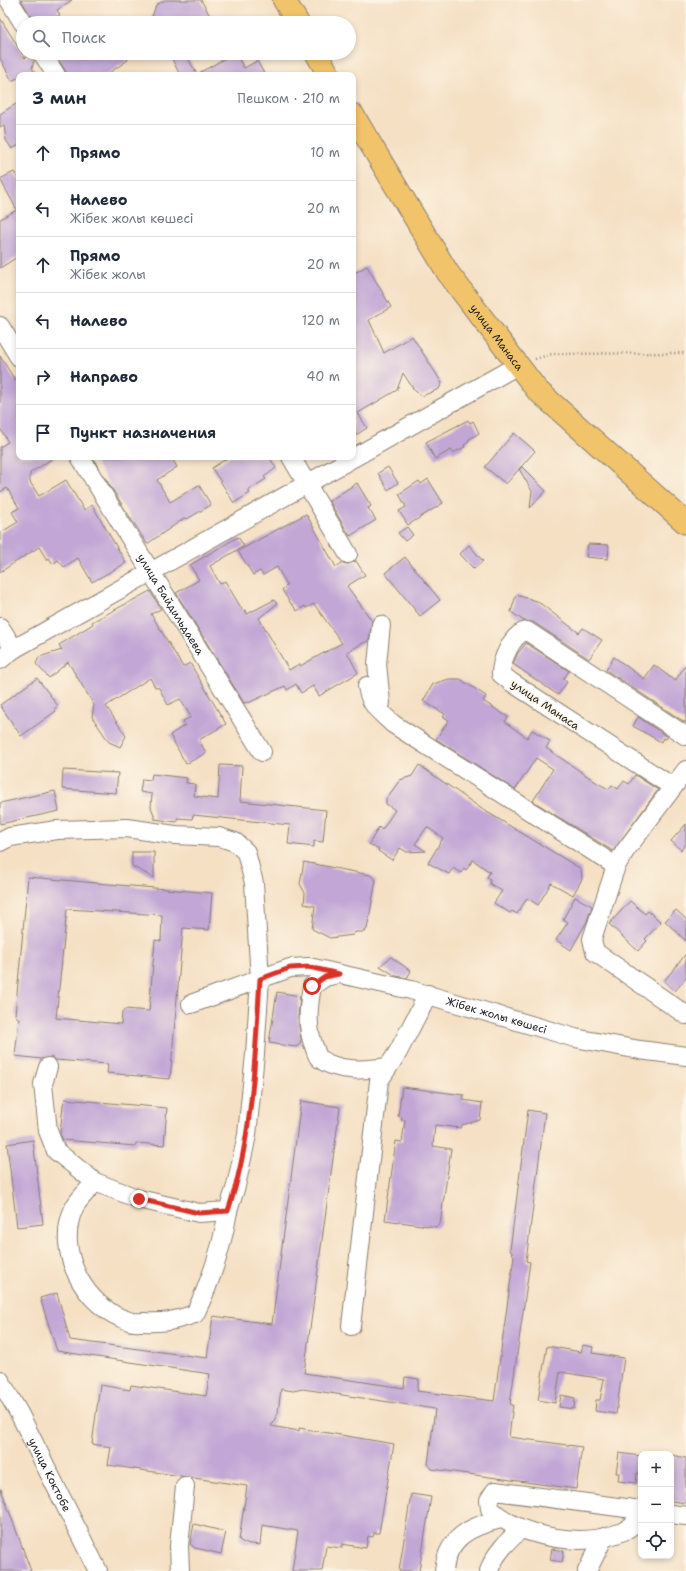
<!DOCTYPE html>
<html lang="ru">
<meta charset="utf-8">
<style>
:root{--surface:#fff;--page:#f6f6f7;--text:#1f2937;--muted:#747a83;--line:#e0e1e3}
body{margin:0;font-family:"Shantell Sans",sans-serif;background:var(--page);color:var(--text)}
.controls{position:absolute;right:12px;bottom:12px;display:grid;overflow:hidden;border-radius:8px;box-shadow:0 2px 6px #0003}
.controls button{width:36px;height:36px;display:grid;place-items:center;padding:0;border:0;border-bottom:1px solid var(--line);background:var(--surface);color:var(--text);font:20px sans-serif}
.stop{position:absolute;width:12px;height:12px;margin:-9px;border:3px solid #d93025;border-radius:50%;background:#fff}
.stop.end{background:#d93025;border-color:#fff;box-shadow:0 1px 4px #0008}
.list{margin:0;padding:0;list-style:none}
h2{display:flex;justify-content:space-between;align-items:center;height:52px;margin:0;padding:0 16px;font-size:17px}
h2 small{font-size:13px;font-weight:400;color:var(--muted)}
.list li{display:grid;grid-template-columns:26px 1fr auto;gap:12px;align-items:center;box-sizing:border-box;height:56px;padding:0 16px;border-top:1px solid var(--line)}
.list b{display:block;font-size:15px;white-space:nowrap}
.list p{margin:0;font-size:13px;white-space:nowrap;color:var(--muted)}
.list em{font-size:13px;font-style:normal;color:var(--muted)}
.icon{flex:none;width:22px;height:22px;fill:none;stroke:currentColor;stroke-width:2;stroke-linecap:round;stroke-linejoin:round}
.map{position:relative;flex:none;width:686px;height:1571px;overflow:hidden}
.search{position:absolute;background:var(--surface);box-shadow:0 2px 6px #0003;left:16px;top:16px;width:340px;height:44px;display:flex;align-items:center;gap:10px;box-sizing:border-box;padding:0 14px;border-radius:22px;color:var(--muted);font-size:15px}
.panel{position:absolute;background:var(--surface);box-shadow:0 2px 6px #0003;left:16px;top:72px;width:340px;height:388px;border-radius:8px}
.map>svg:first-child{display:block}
.building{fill:#c1a6d6;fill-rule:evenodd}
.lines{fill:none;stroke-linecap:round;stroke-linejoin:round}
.minor-casing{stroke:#887e70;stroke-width:20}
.highway-casing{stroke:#887e70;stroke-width:24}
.path{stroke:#887e70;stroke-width:2.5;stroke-dasharray:1 3;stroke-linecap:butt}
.minor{stroke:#fff;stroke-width:18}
.highway{stroke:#f1c36a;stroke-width:22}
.route{stroke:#d93025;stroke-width:5}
.labels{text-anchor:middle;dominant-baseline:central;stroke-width:3;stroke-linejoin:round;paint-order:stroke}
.street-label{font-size:11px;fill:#1c1c1c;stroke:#fcf5e5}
</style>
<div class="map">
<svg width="686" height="1571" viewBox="0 0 686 1571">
<rect width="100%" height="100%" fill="#fcf5e5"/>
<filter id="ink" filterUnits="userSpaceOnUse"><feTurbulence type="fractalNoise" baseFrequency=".025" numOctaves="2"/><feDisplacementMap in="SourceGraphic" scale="8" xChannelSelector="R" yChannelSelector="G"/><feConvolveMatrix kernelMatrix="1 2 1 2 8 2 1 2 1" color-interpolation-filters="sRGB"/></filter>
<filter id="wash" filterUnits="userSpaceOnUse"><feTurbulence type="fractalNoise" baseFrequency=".012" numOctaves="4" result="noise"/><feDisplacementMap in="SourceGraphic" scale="16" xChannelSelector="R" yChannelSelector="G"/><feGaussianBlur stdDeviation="0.9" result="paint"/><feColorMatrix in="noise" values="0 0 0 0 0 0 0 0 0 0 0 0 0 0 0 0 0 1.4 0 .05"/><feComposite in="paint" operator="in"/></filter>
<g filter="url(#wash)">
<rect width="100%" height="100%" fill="#f5e0c4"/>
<g id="blocks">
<g class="building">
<polygon points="21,0 72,0 57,10 60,15 55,18 58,23 35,23"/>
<polygon points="165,0 201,0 214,23 150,23 156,5"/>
<polygon points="0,18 25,58 32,54 34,60 32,68 36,75 19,75 19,77 12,81 0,58"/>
<polygon points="68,53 124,53 128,60 106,75 68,75 58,59"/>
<polygon points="169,53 185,53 197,74 235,53 244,68 257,61 265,75 180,75"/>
<polygon points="19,102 19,145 12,149 6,140 4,125 0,127 0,114"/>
<polygon points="14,172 19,180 19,256 0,268 0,219 17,210 0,179"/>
<polygon points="367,266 391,307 369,320 384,353 412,336 442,383 439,389 422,396 414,390 403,373 397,390 358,413 367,428 353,437 353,274"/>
<polygon points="0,356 15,380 19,378 19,457 55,457 30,473 30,482 39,496 66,480 84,510 92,505 126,563 92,582 78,558 64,567 58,560 53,564 49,558 47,560 39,547 0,572 0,533 18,522 12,512 19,508 7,488 0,492 0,447 8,442 0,428"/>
<polygon points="468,420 470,423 473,421 479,433 468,440 469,442 464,445 465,447 453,453 451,450 435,459 426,442"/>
<polygon points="514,433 535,451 506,484 485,467"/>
<polygon points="92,457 171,457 177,467 157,480 170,502 199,485 211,505 187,519 185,518 147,544"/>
<polygon points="229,457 269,457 276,468 264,477 266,479 248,490 250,493 234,503 212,468"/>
<polygon points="388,467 398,483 388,490 378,473"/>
<polygon points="522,467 546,491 530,508 532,491 519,469"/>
<polygon points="428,479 443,503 408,525 399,511 406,507 399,494 419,481 421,484"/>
<polygon points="357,483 371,506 368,508 376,520 350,536 329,501"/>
<polygon points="306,514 336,567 342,563 348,564 356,561 365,575 347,586 372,621 369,640 347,652 358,673 319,696 313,686 301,693 296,684 287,690 285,686 248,703 247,702 244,703 176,593 199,580 190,565 238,537 244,546 210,566 220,584 225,581 243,611 245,610 247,614 274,600 277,604 259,618 289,670 299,664 300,666 342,643 314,604 306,608 305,606 297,611 292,604 291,604 282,590 287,585 277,567 263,575 260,571 253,575 238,551"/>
<polygon points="407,527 413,535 405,541 398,533"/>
<polygon points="588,544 609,545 608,559 586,557"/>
<polygon points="469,545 483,561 474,569 460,554"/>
<polygon points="405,557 440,600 420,616 385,573"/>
<polygon points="150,591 161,609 151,614 183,667 190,663 226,724 199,740 206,753 186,764 170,735 185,725 183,721 191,717 180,699 168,705 159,688 155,687 150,678 106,706 126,736 120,747 109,742 92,717 94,705 68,662 49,678 36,664 39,657 62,650 59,645 93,624 92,622"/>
<polygon points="516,595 537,601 579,633 583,628 602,640 589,659 533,622 524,621 511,612"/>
<polygon points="526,643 569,671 563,679 567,682 558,695 513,664 518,653"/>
<polygon points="614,657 644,679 654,665 675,681 686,664 686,723 606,670"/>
<polygon points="37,678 58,706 54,709 56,711 21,736 0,705"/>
<polygon points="449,679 460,679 486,696 483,701 508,717 505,722 527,738 532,730 550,741 546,748 599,784 609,789 612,785 618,789 624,781 629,784 635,775 658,790 613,851 533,801 553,769 536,758 515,790 436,739 449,720 443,717 445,714 423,701 433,684"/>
<polygon points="638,717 668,737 666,739 663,738 661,742 633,726"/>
<polygon points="220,765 242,766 240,801 326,810 323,842 314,841 314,847 288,844 290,825 193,815 192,819 177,818 177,822 154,819 154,815 151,807 152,794 140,792 142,779 151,780 152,774 187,778 186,783 195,784 194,796 218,799"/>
<polygon points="419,765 482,809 581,869 582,879 573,895 551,883 538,905 527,898 517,914 512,911 510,913 494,903 502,891 490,884 490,879 487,877 490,872 473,860 466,870 464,868 461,873 453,868 449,874 428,863 443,838 427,827 415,844 426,851 407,852 400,848 392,860 378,851 379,849 369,844 379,827 382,830 395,810 386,804 386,799 400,780 412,776"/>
<polygon points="63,770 118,773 116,793 62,789"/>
<polygon points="55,791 59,811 0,824 0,803"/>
<polygon points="686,824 686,844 681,850 671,841"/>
<polygon points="132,852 154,852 154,878 132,866"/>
<polygon points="304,862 370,875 376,880 367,929 364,932 355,932 353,935 330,938 312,929 315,906 304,904 305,893 300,884"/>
<path d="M28 877 212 893 209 930 183 928 170 1079 107 1073 108 1064 55 1060 51 1057 42 1059 15 1056 19 1019 15 1015ZM67 909 162 915 161 941 155 940 149 1011 125 1009 122 1013 121 1024 56 1018Z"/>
<polygon points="575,897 592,906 587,921 571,950 556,940 568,922 563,919"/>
<polygon points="630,901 645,914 648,911 661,922 645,939 647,941 638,951 609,924"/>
<polygon points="676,910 686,919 686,941 665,921"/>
<polygon points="686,954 686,978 675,991 664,981"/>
<polygon points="391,957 411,971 407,978 396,976 380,966"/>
<polygon points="277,992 300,996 298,1018 301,1039 300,1044 296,1047 269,1043"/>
<polygon points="402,1087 464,1095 463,1100 482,1103 480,1120 462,1125 461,1128 435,1125 433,1146 451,1149 440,1224 436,1227 385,1220 396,1141 402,1142 405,1120 401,1120 402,1117 398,1116"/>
<polygon points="65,1099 167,1108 164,1145 136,1143 135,1146 63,1140 60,1134 63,1105"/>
<polygon points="301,1101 340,1107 304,1373 404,1388 405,1377 419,1379 417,1391 494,1401 514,1256 510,1250 528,1110 545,1113 526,1261 530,1262 510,1404 513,1405 509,1437 582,1447 576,1489 432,1469 428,1464 435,1409 303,1389 293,1391 281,1389 278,1413 271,1426 299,1431 299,1428 394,1444 379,1533 374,1533 373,1537 368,1536 366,1548 342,1544 342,1548 326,1546 322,1571 292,1571 298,1531 262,1525 260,1545 244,1543 239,1540 247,1486 108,1465 111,1447 92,1444 100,1385 130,1390 131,1385 206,1396 210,1374 57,1351 40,1298 57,1293 70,1340 207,1358 213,1316 272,1324"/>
<polygon points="33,1140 43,1224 17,1227 7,1144"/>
<polygon points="583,1345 593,1347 592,1353 624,1358 616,1414 595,1411 596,1400 600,1400 604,1379 560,1372 555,1403 538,1400 547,1346 581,1352"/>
<polygon points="561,1395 575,1398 574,1409 559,1407"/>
<polygon points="619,1453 641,1456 641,1474 637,1473 636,1483 618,1481 619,1473 616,1473"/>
<polygon points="671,1455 686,1458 686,1503 671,1501"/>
<polygon points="0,1489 1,1489 31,1571 0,1571"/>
<polygon points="411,1494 431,1497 419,1571 399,1571"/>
<polygon points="194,1524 226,1532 221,1554 195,1548 190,1544"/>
<polygon points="552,1549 564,1551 562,1562 550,1560"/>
</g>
</g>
</g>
<g filter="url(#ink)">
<use href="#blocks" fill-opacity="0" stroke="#887e70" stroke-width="1"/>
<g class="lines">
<defs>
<g id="minor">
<polyline points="9,0 23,23"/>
<polyline points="42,53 56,75"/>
<polyline points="0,326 19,357"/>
<path id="s1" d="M80 457 262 752"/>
<polyline points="291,457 348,554"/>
<polyline points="0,627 14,649"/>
<polyline points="0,660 14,649 518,365"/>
<path d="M367 686C370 705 379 711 393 724L616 866"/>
<polyline points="381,703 377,664 381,625"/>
<polyline points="686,770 625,851 616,866 592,939 595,952 686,1015"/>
<path d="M673 787 511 682 501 674C501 661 512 633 527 631L686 736"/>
<polyline points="0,842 10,837 57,830 127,828 175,835 219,837 235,842 246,852 254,883 260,979 255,1054 247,1135 236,1186 228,1211 199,1213 139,1199 95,1182 56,1151 48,1131 45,1103 43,1084 48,1067"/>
<path d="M339 974 325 977 312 986C308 1008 306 1028 315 1049 316 1052 317 1056 319 1058 337 1073 367 1070 388 1067"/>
<path id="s2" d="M191 1004 290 968 309 967 411 990 575 1038 640 1050 686 1056"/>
<path d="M95 1182C89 1190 78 1199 74 1208 54 1251 85 1308 129 1321 133 1323 139 1322 144 1322 166 1323 173 1321 195 1314 211 1281 222 1248 228 1211"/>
<polyline points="351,1326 379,1081 398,1052 428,994"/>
<path id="s3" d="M0 1380 20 1415 98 1571"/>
<path d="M641 1510 495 1491 489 1500 490 1509C522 1538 584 1549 624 1531 630 1528 636 1522 641 1518"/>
<polyline points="671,1514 686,1516"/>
<polyline points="180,1571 179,1546 185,1486"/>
<path d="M444 1571C447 1537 471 1526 501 1519"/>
<path d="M489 1571C494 1554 509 1540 521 1529"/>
<polyline points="587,1571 604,1537"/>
</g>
<g id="highway">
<polyline points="284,0 298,23"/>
<polyline points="316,53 329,75"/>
<path id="s4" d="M353 115 448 273 537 390 686 523"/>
</g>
</defs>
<use href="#minor" class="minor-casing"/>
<use href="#highway" class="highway-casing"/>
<polyline class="path" points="535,359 552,354 686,353"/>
<use href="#minor" class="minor"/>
<use href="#highway" class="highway"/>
</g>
</g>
<g class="lines" filter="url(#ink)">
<path class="route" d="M139 1199 199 1213 228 1211C253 1137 255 1057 260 979L290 968 309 967 339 974 325 977 312 986"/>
</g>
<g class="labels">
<g class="street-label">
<text stroke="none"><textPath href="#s4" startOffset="265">улица Манаса</textPath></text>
<text stroke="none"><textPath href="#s1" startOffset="173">улица Байдильдаева</textPath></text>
<text transform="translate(545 705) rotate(34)">улица Манаса</text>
<text stroke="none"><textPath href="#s2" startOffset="318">Жібек жолы көшесі</textPath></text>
<text stroke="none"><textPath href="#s3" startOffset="107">улица Коктобе</textPath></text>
</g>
</g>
</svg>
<div class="controls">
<button>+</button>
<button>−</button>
<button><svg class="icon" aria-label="locate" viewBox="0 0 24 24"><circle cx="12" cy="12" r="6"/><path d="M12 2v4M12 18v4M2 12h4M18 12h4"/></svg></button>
</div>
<div class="stop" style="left:312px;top:986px"></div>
<div class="stop end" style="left:139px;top:1199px"></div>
<div class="search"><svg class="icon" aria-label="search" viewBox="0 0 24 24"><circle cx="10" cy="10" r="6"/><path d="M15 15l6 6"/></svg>Поиск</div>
<section class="panel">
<h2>3 мин<small>Пешком · 210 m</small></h2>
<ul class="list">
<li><svg class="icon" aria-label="ahead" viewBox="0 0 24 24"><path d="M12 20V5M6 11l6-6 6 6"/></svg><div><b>Прямо</b></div><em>10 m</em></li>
<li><svg class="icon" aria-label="left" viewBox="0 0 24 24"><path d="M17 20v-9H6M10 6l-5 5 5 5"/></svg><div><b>Налево</b><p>Жібек жолы көшесі</p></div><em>20 m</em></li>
<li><svg class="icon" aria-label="ahead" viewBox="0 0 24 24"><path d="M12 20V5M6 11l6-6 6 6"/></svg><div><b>Прямо</b><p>Жібек жолы</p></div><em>20 m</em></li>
<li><svg class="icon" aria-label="left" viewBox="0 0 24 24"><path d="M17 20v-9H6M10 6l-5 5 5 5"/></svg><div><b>Налево</b></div><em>120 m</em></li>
<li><svg class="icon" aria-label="right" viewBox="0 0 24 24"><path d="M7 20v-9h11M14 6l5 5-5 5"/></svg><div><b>Направо</b></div><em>40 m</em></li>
<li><svg class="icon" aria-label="arrive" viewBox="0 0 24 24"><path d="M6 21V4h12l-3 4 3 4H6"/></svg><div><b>Пункт назначения</b></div></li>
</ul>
</section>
</div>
